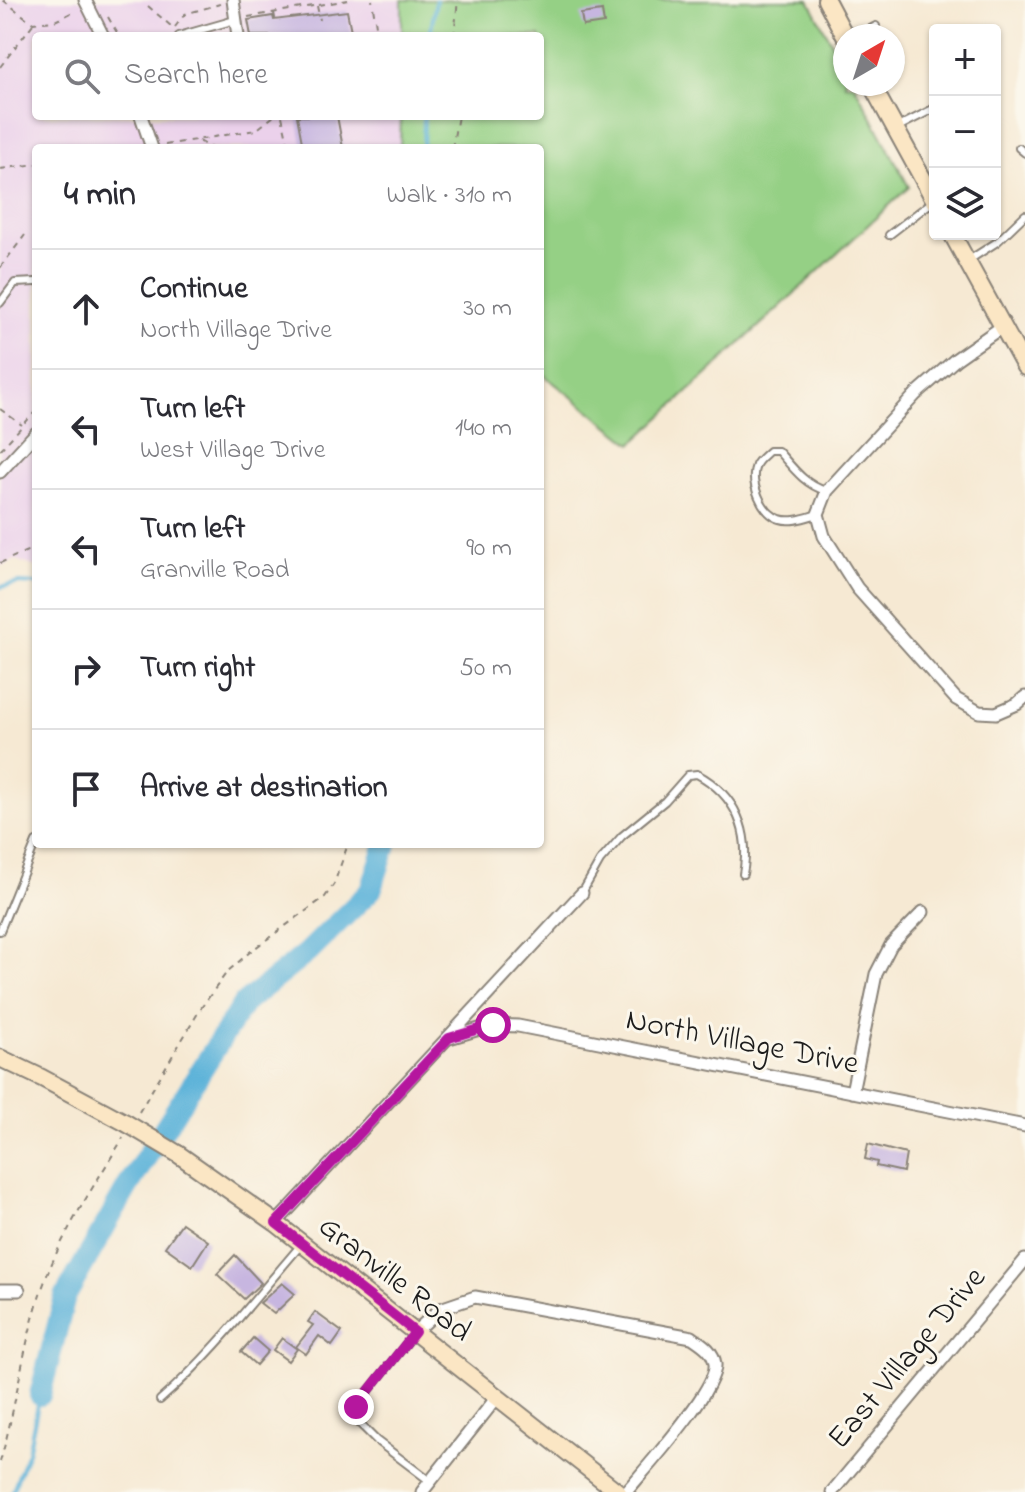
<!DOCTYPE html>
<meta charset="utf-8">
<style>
:root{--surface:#fff;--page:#f2f2f3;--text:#2b2b33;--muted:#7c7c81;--line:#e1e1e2}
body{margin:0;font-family:"Indie Flower",sans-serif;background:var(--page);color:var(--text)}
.controls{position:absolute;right:24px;top:24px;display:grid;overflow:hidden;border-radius:8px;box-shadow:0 2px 6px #0004}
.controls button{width:72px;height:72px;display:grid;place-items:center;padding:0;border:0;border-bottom:2px solid var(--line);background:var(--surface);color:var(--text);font:40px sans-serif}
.compass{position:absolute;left:833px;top:24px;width:72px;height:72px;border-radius:50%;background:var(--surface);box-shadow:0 2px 6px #0004;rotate:39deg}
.stop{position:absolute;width:24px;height:24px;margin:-18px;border:6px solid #b5179e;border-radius:50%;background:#fff}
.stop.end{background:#b5179e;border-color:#fff;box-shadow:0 2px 8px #0008}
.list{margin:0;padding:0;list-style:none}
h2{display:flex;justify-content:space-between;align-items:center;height:104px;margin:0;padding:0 32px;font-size:34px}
h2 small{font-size:26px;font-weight:400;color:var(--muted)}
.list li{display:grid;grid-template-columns:52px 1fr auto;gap:24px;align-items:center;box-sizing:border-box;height:120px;padding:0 32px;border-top:2px solid var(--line)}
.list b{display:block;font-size:30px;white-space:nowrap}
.list p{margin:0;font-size:26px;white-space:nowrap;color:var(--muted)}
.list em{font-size:26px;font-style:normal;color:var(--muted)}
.icon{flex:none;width:44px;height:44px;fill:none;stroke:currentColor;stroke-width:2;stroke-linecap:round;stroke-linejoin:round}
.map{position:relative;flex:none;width:1025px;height:1492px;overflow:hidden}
.search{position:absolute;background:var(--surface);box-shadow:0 2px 6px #0004;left:32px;top:32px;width:512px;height:88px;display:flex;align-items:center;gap:20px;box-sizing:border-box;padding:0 28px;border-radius:8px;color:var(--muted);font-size:30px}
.panel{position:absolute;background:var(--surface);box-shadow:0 2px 6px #0004;left:32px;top:144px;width:512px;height:704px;border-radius:8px}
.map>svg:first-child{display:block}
.built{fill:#ebd1eb}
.green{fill:#95d085;stroke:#587650;stroke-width:2}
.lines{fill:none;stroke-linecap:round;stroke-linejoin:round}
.stream{stroke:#5cb2d9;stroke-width:4}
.river{stroke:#5cb2d9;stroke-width:22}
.building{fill:#c7b6e0}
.lane-casing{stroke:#898278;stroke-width:10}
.street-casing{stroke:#898278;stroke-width:15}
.secondary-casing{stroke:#898278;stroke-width:20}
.path{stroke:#898278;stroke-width:2;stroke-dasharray:6 6;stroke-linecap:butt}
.lane{stroke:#fff;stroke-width:6}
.street{stroke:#fff;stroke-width:11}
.secondary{stroke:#fbe6c4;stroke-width:16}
.secondary-bridge-casing{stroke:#898278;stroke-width:20;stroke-linecap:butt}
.secondary-bridge{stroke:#fbe6c4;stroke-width:16}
.route{stroke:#b5179e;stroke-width:10}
.labels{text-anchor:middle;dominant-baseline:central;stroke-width:6;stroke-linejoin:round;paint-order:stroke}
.street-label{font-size:32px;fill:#1c1c1c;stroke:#fbf7ec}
</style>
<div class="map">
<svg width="1025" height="1492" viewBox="0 0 1025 1492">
<rect width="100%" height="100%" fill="#fbf7ec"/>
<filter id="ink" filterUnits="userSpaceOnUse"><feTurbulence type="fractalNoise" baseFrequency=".0125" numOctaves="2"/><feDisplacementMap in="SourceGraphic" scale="16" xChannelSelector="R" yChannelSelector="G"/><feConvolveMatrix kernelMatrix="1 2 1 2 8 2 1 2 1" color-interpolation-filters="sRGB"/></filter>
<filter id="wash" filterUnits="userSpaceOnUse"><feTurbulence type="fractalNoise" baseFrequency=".006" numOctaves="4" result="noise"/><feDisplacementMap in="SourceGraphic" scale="32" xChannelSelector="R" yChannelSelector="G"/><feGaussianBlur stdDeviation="1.8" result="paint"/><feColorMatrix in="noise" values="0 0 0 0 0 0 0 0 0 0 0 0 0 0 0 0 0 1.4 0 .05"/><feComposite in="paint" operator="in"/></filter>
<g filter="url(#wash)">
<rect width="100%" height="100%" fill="#f6e9d3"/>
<polygon class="built" points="0,0 402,0 402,36 36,36 36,116 401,116 400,148 36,148 36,567 16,560 0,566"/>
<polygon class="green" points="402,0 809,0 845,68 845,84 854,84 909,187 632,444 540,372 540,148 400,148 401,116 540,116 540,36 402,36"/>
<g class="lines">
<g class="stream">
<polyline points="430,36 436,0"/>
<polyline points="423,148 424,116"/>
<polyline points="0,587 20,583 36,584"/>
<polyline points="12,1492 28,1452 40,1395"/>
</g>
<polyline class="river" points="40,1395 65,1297 128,1186 243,1004 307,953 371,890 386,844"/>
</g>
<g id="blocks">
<g class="building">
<polygon points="347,11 352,36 251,36 248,20 273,16 274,20"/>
<polygon points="602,11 604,23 583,26 581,14"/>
<polygon points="297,116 337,116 343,148 303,148"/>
<polygon points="868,1144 906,1154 903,1172 876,1166 877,1162 865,1159"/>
<polygon points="182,1223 208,1241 192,1266 165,1247"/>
<polygon points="235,1255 261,1283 244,1299 217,1274"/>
<polygon points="282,1283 295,1294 274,1314 260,1303"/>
<polygon points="315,1312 342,1332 332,1346 319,1336 306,1354 296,1347 313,1325 308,1322"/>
<polygon points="253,1338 268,1351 256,1365 241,1352"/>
<polygon points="282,1338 297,1349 288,1361 273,1350"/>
</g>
</g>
</g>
<g filter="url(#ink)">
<use href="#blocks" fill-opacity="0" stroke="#898278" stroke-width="2"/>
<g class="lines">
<defs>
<g id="lane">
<polyline points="179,36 235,20"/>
<polyline points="857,36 876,26"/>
<polyline points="898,127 935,108"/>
<polyline points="1019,148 1025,153"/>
<polyline points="889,235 932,202"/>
<polyline points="969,260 997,242 1025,215"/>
<polyline points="0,303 15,283 36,282"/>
<path d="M818 514C807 517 792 523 780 519 762 514 749 482 756 465 758 460 765 455 769 451H778C793 468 805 485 826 491"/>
<path d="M582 893 600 861 622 836 665 801 688 775 697 774C736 795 751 832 743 874"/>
<polyline points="0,931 36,842"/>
<polyline points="413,1335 356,1407 352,1416 377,1441 431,1482"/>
<path d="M160 1400C212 1355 255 1298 300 1246"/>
</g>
<g id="street">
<polyline points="85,0 103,36"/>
<polyline points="233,0 238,36"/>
<polyline points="141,116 152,148"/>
<polyline points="1003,326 956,359 916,394 827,491 818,514 824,536 857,588 956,699 979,712 996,713 1017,704 1025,697"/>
<polyline points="0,472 36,433"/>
<polyline points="449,1038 493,1025 518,1026 1025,1126"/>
<polyline points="852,1092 876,974 891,945 923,912"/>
<polyline points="276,1223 582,893"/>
<polyline points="0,1290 19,1290"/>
<path d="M415 1332 440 1309 475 1297 692 1337C702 1344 713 1350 715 1364 718 1389 645 1469 626 1492"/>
<polyline points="422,1492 498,1396"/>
<polyline points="832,1492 1025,1260"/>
</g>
<g id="secondary">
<polyline points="826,0 845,36"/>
<polyline points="871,84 935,201"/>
<polyline points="952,234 1025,367"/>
<polyline points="0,1058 42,1078 126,1123"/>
<polyline points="178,1154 276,1223 618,1492"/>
</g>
</defs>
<use href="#lane" class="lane-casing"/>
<use href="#street" class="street-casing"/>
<use href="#secondary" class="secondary-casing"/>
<g class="path">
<polyline points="3,0 33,23 55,21 75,11"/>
<polyline points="148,6 172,27"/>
<polyline points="317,6 320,20"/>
<polyline points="274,13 276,23"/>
<polyline points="108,17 119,36"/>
<polyline points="248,17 348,0"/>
<polyline points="175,27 185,14 220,4"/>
<polyline points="370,36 376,26 372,0"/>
<polyline points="454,36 458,0"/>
<polyline points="0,67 33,24"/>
<polyline points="282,116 289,148"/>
<polyline points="199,141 212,148"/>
<polyline points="165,145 256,130 274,116"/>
<polyline points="452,148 458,116"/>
<polyline points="0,169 36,164"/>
<polyline points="0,268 25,235"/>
<polyline points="0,409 22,425"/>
<polyline points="0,450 36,411"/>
<polyline points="0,563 36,547"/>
<polyline points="139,1112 201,1008 227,972 251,951 325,897 334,884 348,844"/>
<path d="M0 1462C16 1408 22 1350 40 1295 58 1238 93 1188 123 1138"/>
</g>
<use href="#lane" class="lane"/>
<use href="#street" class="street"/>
<use href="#secondary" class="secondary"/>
<defs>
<polyline id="secondary-bridge" points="126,1123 178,1154"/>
</defs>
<use href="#secondary-bridge" class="secondary-bridge-casing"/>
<use href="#secondary-bridge" class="secondary-bridge"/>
</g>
</g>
<g class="lines" filter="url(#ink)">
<polyline class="route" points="356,1407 415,1332 276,1223 449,1038 493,1025"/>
</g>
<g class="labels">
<g class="street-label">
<text transform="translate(742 1043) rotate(11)">North Village Drive</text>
<text transform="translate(394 1280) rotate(38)">Granville Road</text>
<text transform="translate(908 1359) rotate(-50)">East Village Drive</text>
</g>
</g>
</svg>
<div class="controls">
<button>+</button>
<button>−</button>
<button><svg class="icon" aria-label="layers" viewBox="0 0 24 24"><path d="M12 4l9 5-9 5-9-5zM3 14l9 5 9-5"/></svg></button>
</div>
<svg class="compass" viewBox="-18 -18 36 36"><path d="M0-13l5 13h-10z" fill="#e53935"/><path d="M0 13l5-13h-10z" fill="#7c7c81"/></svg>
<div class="stop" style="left:493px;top:1025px"></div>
<div class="stop end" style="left:356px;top:1407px"></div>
<div class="search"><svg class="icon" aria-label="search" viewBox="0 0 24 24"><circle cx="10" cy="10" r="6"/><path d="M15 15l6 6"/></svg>Search here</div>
<section class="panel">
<h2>4 min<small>Walk · 310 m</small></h2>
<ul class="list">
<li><svg class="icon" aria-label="ahead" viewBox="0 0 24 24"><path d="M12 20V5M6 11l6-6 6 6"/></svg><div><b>Continue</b><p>North Village Drive</p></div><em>30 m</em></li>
<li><svg class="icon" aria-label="left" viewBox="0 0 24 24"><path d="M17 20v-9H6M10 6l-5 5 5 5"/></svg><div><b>Turn left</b><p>West Village Drive</p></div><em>140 m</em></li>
<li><svg class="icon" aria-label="left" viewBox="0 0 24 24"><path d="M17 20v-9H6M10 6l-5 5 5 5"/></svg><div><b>Turn left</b><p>Granville Road</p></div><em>90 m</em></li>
<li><svg class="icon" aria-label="right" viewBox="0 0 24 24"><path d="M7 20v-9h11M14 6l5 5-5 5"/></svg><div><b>Turn right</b></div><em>50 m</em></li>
<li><svg class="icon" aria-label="arrive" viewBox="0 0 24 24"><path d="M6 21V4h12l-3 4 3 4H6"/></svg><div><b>Arrive at destination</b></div></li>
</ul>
</section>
</div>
